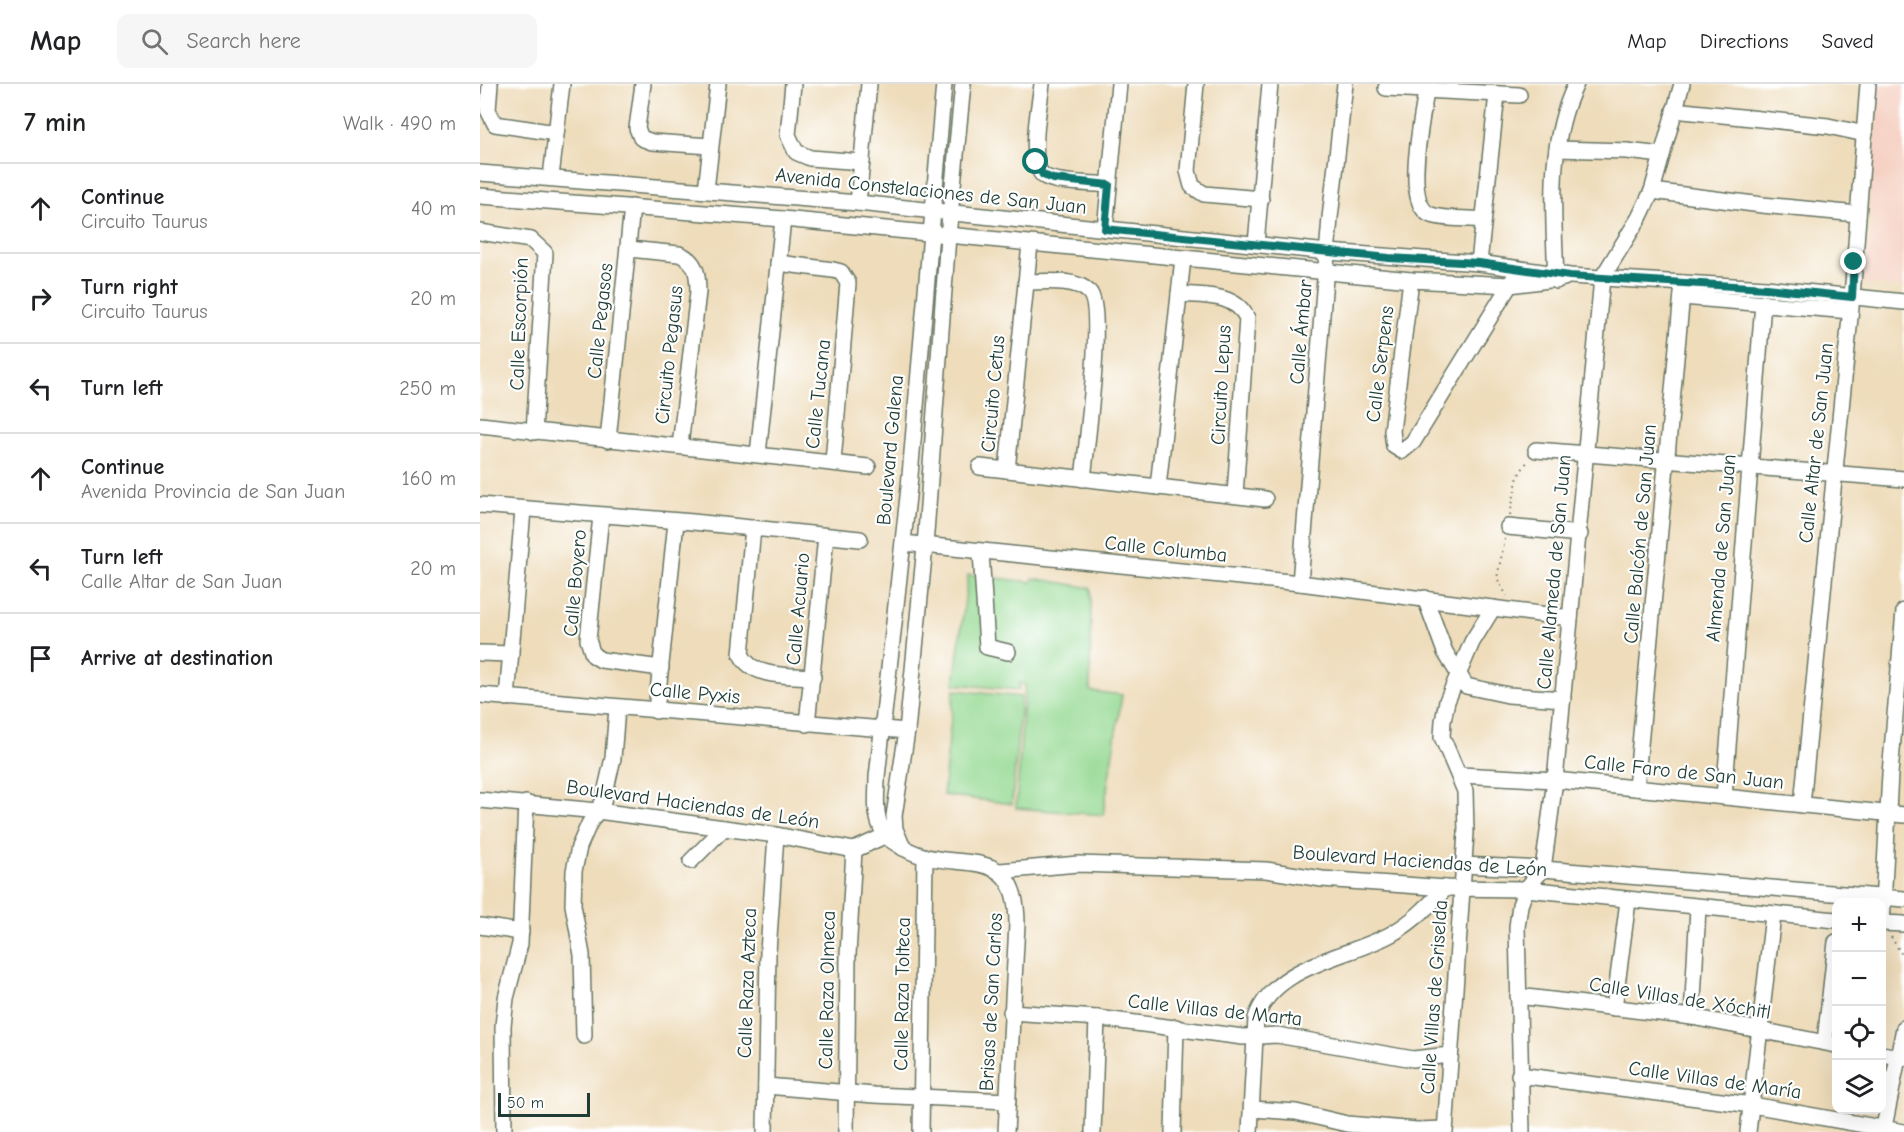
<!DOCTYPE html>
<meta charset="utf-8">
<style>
:root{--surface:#fff;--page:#f6f6f6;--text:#202124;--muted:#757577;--line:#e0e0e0}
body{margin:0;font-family:"Comic Neue",sans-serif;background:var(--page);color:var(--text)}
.controls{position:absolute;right:18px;bottom:18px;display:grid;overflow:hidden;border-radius:12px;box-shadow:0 6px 24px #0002}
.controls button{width:54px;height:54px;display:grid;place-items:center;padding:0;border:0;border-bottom:2px solid var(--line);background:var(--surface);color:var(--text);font:30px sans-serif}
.scale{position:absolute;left:18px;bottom:15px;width:92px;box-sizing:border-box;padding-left:6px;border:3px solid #1f3d34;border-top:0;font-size:16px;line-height:21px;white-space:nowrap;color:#1f3d34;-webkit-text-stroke:4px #fff;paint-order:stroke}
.stop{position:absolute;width:18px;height:18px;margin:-14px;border:4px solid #0f766e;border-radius:50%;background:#fff}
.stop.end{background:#0f766e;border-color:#fff;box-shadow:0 2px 6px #0008}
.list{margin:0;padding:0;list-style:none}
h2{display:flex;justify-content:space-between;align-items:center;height:78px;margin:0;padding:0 24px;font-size:26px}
h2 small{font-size:20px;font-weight:400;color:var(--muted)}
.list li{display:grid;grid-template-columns:39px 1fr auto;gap:18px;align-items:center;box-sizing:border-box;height:90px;padding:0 24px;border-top:2px solid var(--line)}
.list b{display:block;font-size:22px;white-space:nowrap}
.list p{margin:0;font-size:20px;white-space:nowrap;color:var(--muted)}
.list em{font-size:20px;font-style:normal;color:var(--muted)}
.icon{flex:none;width:33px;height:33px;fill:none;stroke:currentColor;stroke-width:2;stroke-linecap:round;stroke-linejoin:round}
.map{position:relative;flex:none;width:1424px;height:1048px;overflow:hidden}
header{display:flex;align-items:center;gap:36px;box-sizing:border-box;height:84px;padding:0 30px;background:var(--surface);border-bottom:2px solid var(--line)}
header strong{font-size:28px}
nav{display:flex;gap:33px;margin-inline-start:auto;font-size:21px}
.search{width:420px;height:54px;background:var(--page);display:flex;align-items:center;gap:15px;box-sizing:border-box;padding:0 21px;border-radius:12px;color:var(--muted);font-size:22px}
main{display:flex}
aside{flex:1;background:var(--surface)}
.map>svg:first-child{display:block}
.built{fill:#f6d2c4}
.green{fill:#94d992;stroke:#5a8b63;stroke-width:1.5}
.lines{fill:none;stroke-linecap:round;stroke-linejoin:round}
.minor-casing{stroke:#677563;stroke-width:18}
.path{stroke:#677563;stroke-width:2;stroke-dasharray:1.5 4.5;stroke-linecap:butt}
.minor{stroke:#fff;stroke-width:15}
.route{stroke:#0f766e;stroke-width:8}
.labels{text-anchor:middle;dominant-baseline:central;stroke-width:4.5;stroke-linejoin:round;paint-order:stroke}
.street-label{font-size:20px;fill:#1f3d34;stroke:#fff}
</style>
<header>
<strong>Map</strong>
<div class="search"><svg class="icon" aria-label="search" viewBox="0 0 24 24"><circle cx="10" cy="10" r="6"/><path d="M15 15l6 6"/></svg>Search here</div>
<nav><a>Map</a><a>Directions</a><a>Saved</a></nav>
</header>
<main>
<aside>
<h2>7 min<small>Walk · 490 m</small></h2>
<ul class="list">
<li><svg class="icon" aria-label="ahead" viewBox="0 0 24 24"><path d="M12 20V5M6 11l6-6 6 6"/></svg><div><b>Continue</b><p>Circuito Taurus</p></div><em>40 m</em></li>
<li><svg class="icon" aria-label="right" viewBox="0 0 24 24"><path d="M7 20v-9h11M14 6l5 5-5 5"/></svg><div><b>Turn right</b><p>Circuito Taurus</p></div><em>20 m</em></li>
<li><svg class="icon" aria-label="left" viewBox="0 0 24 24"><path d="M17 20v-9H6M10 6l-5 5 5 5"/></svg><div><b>Turn left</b></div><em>250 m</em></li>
<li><svg class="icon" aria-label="ahead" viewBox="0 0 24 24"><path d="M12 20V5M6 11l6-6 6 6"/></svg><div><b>Continue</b><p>Avenida Provincia de San Juan</p></div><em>160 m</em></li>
<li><svg class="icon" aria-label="left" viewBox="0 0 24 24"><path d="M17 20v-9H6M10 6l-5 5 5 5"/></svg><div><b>Turn left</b><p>Calle Altar de San Juan</p></div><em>20 m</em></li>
<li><svg class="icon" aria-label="arrive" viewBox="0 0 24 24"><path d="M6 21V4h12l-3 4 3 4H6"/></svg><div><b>Arrive at destination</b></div></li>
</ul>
</aside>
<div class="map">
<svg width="1424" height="1048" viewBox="0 0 1424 1048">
<rect width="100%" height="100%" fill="#fff"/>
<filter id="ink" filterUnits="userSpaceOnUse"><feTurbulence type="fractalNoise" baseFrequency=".0167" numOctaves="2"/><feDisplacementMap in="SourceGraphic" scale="12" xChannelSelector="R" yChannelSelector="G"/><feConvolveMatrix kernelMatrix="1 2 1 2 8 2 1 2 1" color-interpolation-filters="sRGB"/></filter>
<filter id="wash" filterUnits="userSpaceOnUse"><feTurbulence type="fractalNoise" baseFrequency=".008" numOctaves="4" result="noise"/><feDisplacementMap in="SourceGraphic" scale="24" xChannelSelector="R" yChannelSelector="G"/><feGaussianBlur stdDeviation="1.35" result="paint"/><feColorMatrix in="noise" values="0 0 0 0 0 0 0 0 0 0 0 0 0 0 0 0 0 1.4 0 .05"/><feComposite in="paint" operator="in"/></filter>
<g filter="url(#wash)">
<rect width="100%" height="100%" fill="#eedcba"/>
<polygon class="built" points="1399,0 1424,0 1424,204 1383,199 1393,138 1389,129"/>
<g class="green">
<polygon points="488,491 552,498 553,494 611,504 610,607 642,611 623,731 536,724 545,600 540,599 539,606 474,600"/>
<polygon points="474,606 541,613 532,720 463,711"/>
</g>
</g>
<g filter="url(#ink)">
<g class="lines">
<defs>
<g id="minor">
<polyline points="10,0 8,26 15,40 76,49"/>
<polyline points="163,0 157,44 161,54 172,58 230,62"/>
<polyline points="313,0 308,51 316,68 330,74 382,78"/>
<path d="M464 0 429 403 397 693C397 709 394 728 401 743 406 755 414 758 424 764 473 793 537 752 537 840L526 1048"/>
<path d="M562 0C560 19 547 80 564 92 576 100 613 99 629 101"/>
<polyline points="716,0 708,87 712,102 724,110 781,115"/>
<polyline points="906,4 1039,11"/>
<path d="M946 7C943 31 922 121 951 131 966 136 987 134 1002 136"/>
<polyline points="1194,26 1348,42 1385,50"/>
<polyline points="1077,65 1147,67 1182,71"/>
<polyline points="0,89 378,119 848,168 999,179 1090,192 1286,204 1424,218"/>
<polyline points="71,93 82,0"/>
<polyline points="226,106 238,0"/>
<polyline points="1172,107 1282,121 1378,130"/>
<polyline points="0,112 303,135 931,196 1030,201 1084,194"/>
<polyline points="378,119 389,0"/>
<polyline points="625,145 639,0"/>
<polyline points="0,148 51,156 65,169 54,348"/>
<polyline points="776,160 790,0"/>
<path d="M149 165 199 170C217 177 218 191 218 208L200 362"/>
<polyline points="298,179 353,186 361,188 368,199 353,378"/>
<polyline points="999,179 1017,10"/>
<polyline points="931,196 912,347 914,362 922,367 933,358 1034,194"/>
<path d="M1076 197C1074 132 1066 60 1096 0"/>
<path d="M546 198C564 198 595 194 609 208 625 223 606 366 603 395"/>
<path d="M699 210C724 212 755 209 767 234L755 411"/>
<polyline points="1202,213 1370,227"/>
<polyline points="0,341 388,383"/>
<polyline points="128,356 152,123"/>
<polyline points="1056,366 1424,395"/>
<polyline points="278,370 303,135"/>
<polyline points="500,383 785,415"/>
<polyline points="527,386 550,160"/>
<polyline points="678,403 703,174"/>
<polyline points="0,421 213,438 380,455"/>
<polyline points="121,432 108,556 113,571 121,576 181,584"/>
<polyline points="1028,443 1100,450"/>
<path d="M273 444 261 570C272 595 311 591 333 593"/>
<polyline points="423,459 820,499 1090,534"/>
<polyline points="501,468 507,563 528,568"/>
<polyline points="820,499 850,134 865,0"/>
<polyline points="945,514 965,568 986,602 1028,611 1083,615"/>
<polyline points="0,569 31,570"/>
<polyline points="0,611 427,647"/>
<polyline points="27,614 43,426"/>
<polyline points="176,627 196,438"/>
<polyline points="327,640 346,452"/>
<polyline points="980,691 1075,696 1424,731"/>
<polyline points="1156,704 1203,199"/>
<polyline points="1244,713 1283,219"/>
<polyline points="0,716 118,727 296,751 374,766 413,748"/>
<polyline points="1322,721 1372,213 1388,0"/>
<polyline points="423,764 415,745 414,732 427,647 445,462 468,152 483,0"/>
<polyline points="211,777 244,744"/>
<polyline points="983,781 1063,785 1424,815"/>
<polyline points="520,787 598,780 786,786 842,795 966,804 1046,805 1356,836"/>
<polyline points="1402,839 1410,690 1424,527"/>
<polyline points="1402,839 1424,840"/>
<polyline points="0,842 41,848"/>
<polyline points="1038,912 1212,933 1356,961"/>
<polyline points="1134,924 1148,817"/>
<polyline points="531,928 617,934 763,953 797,951 933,975 970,971"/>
<polyline points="1212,933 1218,824"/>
<polyline points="104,952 102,871 93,821 94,787 99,763 109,740 123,718 133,674 137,624"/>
<polyline points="1345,958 1356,858"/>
<polyline points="1402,970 1424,974"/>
<polyline points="1039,991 1272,1021 1424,1048"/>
<polyline points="286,1002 394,1011 528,1017"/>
<polyline points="772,1025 816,1028 867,1040 937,1046 965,1045"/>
<polyline points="24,1048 23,942 26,914 40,860 46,719"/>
<polyline points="285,1048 288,868 296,751"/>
<polyline points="366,1048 368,871 374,766"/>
<polyline points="441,1048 445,773"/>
<polyline points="613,1048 617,934"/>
<polyline points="693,1048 696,943"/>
<path d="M770 1048 776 934C795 879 870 874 913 849 934 837 949 821 966 804"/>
<polyline points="965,1048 986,749 985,707 962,653 963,637 967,617 992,558 1013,524"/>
<polyline points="1042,1048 1037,843 1040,821 1046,805 1063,785 1075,696 1122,194 1159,134 1172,107 1202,0"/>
<polyline points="1268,1048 1293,831"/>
<polyline points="1403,1048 1424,944"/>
</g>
</defs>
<use href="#minor" class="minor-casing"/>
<g class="path">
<polyline points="1030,431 1038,392 1049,375"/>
<polyline points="1025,455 1017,494 1027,512"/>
<polyline points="1411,853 1424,874"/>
</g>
<use href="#minor" class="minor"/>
</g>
</g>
<g class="lines" filter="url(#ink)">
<polyline class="route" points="556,78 563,91 573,95 629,101 625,145 909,174 999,179 1090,192 1286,204 1372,213 1374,178"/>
</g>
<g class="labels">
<g class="street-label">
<text transform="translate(451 107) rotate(6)">Avenida Constelaciones de San Juan</text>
<text transform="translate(120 237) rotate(-84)">Calle Pegasos</text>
<text transform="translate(39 240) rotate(-88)">Calle Escorpión</text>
<text transform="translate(821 248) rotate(-85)">Calle Ámbar</text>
<text transform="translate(189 271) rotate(-84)">Circuito Pegasus</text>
<text transform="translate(900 280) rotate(-83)">Calle Serpens</text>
<text transform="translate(741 301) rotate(-87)">Circuito Lepus</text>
<text transform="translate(338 310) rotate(-84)">Calle Tucana</text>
<text transform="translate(513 310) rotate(-85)">Circuito Cetus</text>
<text transform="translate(1336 359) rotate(-84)">Calle Altar de San Juan</text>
<text transform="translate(410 366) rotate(-85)">Boulevard Galena</text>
<text transform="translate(1160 450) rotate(-85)">Calle Balcón de San Juan</text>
<text transform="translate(1241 464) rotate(-85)">Almenda de San Juan</text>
<text transform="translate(686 465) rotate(6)">Calle Columba</text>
<text transform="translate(1074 488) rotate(-85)">Calle Alameda de San Juan</text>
<text transform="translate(95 499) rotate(-85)">Calle Boyero</text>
<text transform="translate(318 525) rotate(-85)">Calle Acuario</text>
<text transform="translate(215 609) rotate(5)">Calle Pyxis</text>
<text transform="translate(1204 688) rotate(6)">Calle Faro de San Juan</text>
<text transform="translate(213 720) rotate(8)">Boulevard Haciendas de León</text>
<text transform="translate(940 777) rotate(4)">Boulevard Haciendas de León</text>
<text transform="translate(267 899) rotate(-88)">Calle Raza Azteca</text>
<text transform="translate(347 906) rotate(-89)">Calle Raza Olmeca</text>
<text transform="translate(422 910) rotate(-89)">Calle Raza Tolteca</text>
<text transform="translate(954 913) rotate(-86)">Calle Villas de Griselda</text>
<text transform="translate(1200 914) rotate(9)">Calle Villas de Xóchitl</text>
<text transform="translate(511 918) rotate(-87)">Brisas de San Carlos</text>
<text transform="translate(735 926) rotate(6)">Calle Villas de Marta</text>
<text transform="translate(1235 996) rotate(8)">Calle Villas de María</text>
</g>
</g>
</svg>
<div class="controls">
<button>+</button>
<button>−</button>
<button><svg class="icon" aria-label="locate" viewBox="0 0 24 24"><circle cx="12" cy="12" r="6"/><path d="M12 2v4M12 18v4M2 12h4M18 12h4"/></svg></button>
<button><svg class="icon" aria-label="layers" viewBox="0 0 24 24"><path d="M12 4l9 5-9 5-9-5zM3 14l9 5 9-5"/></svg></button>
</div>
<div class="scale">50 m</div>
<div class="stop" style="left:556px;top:78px"></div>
<div class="stop end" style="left:1374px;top:178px"></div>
</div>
</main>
